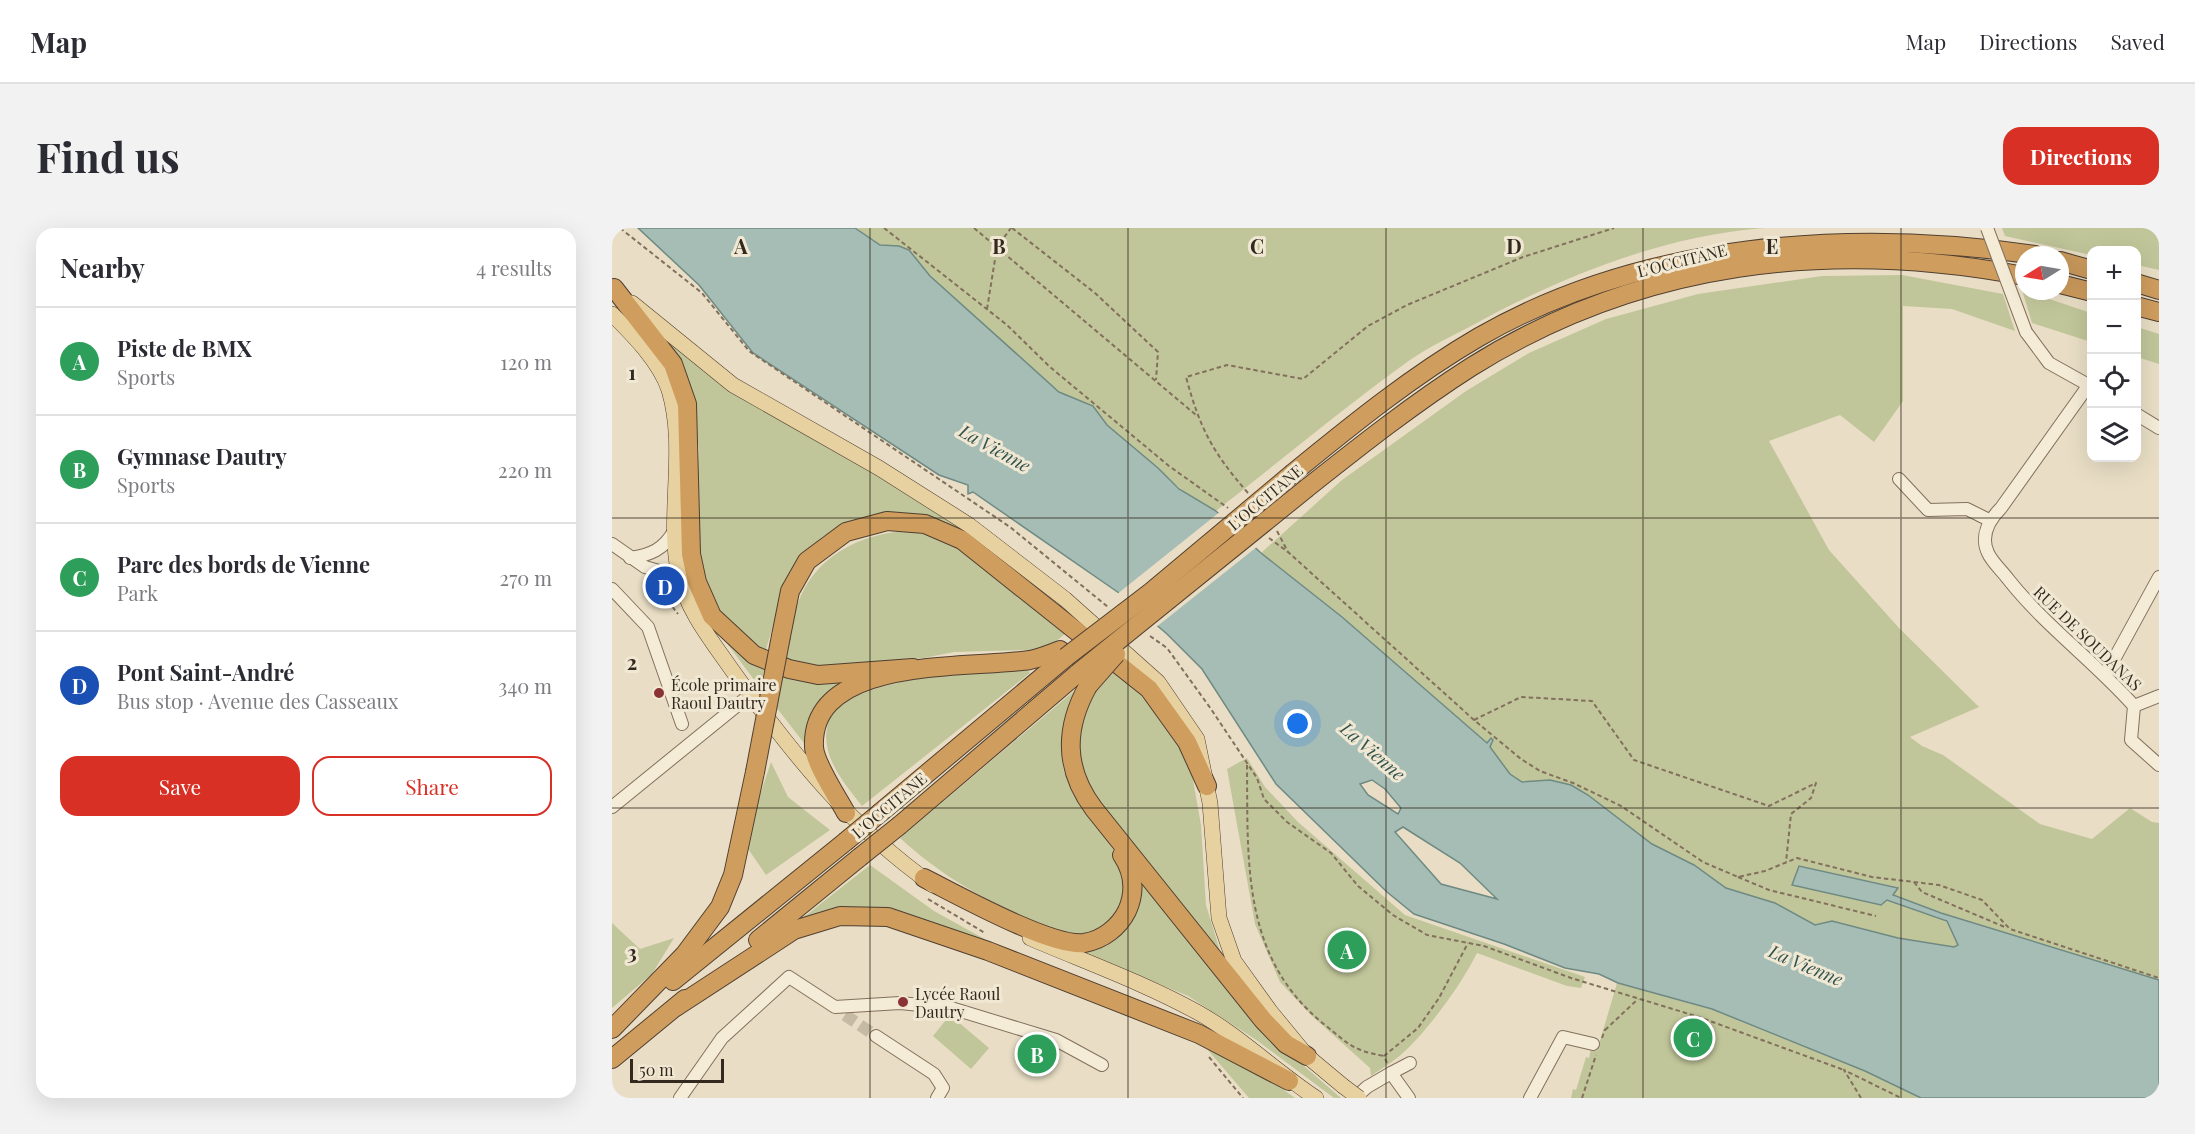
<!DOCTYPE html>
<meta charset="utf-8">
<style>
:root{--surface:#fff;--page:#f2f2f3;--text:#2b2b33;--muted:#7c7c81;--line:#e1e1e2;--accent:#d93025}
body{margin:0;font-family:"Playfair Display",serif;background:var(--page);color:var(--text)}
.controls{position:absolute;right:18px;top:18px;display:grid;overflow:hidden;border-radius:12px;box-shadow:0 6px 24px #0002}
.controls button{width:54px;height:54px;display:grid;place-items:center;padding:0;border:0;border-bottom:2px solid var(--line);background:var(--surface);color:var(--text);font:30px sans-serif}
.compass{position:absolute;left:1403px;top:18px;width:54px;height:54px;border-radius:50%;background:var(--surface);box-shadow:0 6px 24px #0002;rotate:259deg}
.scale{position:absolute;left:18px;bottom:15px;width:94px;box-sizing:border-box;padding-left:6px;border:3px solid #33291f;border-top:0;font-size:16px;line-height:21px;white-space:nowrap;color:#33291f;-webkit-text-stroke:4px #f1e8d3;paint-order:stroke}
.you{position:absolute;left:686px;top:496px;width:21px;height:21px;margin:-15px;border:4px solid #fff;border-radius:50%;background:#1a73e8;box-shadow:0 0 0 9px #1a73e833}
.badge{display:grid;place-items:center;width:39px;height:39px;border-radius:50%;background:var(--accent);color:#fff;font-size:20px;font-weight:700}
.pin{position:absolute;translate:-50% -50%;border:3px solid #fff;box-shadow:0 2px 6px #0006}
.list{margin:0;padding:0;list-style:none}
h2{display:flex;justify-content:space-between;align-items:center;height:78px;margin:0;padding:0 24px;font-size:26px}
h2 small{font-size:20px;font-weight:400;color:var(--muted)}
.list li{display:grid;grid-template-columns:39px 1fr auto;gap:18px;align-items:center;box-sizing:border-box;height:108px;padding:0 24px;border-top:2px solid var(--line)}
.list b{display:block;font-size:22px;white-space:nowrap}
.list p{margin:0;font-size:20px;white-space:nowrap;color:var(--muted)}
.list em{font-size:20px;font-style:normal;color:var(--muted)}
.actions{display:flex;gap:12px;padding:18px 24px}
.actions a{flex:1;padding:14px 0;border:2px solid var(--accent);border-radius:18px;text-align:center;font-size:21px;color:var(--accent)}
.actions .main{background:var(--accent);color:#fff}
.icon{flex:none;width:33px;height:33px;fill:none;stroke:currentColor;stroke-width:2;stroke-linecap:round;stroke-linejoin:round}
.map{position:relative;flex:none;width:1547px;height:870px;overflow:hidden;border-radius:18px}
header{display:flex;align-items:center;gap:36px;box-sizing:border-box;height:84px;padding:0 30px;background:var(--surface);border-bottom:2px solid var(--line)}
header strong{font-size:28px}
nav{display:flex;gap:33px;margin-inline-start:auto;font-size:21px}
.intro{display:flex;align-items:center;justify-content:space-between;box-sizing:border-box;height:144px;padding:0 36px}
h1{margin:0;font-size:42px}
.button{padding:15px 27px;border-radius:18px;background:var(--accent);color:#fff;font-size:21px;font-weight:700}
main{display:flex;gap:36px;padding:0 36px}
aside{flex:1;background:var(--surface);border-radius:18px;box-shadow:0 6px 24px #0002}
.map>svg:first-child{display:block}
.green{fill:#c1c69a}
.water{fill:#a6bdb6;stroke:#6e8a83;stroke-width:1.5;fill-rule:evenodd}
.pier{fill:#e9dec5}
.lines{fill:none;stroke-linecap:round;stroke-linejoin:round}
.minor-tunnel{stroke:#c5baa4;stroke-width:12;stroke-dasharray:12 6;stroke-linecap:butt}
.minor-casing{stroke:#82705d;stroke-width:14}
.major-casing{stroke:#503f31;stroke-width:16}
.highway-casing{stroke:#503f31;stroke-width:20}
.path{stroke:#82705d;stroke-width:2;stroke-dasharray:4.5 3;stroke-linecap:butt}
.minor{stroke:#f5ecd7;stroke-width:12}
.major{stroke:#e8d1a0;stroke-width:15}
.highway{stroke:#cf9d5e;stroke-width:18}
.minor-bridge-casing{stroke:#82705d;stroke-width:14;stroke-linecap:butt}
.major-bridge-casing{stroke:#503f31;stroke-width:16;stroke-linecap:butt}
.highway-bridge-casing{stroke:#503f31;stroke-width:20;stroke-linecap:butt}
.minor-bridge{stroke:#f5ecd7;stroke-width:12}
.major-bridge{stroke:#e8d1a0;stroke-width:15}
.highway-bridge{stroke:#cf9d5e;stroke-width:18}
.grid{fill:none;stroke:#33291f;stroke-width:1.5;stroke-opacity:0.55}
.poi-dot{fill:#8a3335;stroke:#f1e8d3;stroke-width:2}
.labels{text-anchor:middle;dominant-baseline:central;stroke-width:6;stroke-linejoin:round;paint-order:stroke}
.street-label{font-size:16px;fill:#33291f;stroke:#f1e8d3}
.poi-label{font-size:16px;fill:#33291f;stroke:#f1e8d3;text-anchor:start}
.water-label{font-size:18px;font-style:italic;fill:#30524f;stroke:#f1e8d3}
.grid-label{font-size:20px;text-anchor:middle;font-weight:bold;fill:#33291f;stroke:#f1e8d3;stroke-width:6;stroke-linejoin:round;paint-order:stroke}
</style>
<header>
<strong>Map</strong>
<nav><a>Map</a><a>Directions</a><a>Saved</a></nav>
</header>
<div class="intro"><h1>Find us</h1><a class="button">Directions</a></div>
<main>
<aside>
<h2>Nearby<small>4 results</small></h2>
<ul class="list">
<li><span class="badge" style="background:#2e9e5b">A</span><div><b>Piste de BMX</b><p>Sports</p></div><em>120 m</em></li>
<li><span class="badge" style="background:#2e9e5b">B</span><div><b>Gymnase Dautry</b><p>Sports</p></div><em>220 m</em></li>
<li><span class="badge" style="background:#2e9e5b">C</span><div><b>Parc des bords de Vienne</b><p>Park</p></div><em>270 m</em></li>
<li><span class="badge" style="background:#1a4fb4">D</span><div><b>Pont Saint-André</b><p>Bus stop · Avenue des Casseaux</p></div><em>340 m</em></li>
</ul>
<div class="actions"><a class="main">Save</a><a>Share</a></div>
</aside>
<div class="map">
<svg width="1547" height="870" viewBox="0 0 1547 870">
<rect width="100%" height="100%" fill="#e9dec5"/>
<g class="green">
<path d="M245 0H1153C1052 7 949 49 861 97 840 108 817 119 798 132 730 181 666 235 600 286Z"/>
<polygon points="1390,0 1547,0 1547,42 1525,37 1524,22 1480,22 1479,27 1393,8"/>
<polygon points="1290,47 1391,66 1403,103 1340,81 1291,78 1291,173 1262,214 1228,187 1157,213 1217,322 1287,400 1367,479 1298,509 1310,518 1331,527 1428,596 1480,611 1518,580 1540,594 1547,595 1547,752 1329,685 1280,667 1285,659 1187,638 1335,693 1347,717 1342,719 1286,710 1220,693 1203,697 1163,675 1114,660 1082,637 1040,616 976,567 959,557 938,552 910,554 898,546 875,515 730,389 649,325 730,252 854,163 917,125 994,91 1086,66 1210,48"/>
<polygon points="1410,62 1479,85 1479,114 1420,95"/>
<polygon points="29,87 242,232 358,305 318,290 250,291 211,308 187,334 171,363 153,425 106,382 93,354 87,327 84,286 87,221 78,161"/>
<polygon points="1525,99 1547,106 1547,136 1525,129"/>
<path d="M295 303 319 307 351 318 454 405 442 415 418 422 342 424 312 430 206 440 172 434C177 415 179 394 186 375 202 329 249 305 295 303Z"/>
<polygon points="114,414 153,438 148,460"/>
<path d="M415 441 418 445 250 578C233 556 207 527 216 496 230 447 372 444 415 441Z"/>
<polygon points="502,441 543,478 578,535 589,597 594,677 608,723 605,725 493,585 472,550 464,515 477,469"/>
<polygon points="170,448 192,453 239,453 195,519 164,479"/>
<path d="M468 458C461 481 447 508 450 533 457 585 515 615 515 661 515 671 505 686 501 695L467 710C398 685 344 661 288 610Z"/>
<path d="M635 530 653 559 686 594 793 687 973 749 969 760 955 758 865 725C851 754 817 801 793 823 783 833 770 840 759 848L758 840 699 787 668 754 643 696 615 541Z"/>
<polygon points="159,534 176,569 218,602 154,647 132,615"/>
<polygon points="258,637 322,683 387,719 307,692 188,692"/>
<path d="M530 650 677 825 729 870H722L643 811 576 768 473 725C512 708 530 696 530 650Z"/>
<polygon points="0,695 28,721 62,710 40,746 0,780"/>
<polygon points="1005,755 1100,781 1253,843 1309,870 959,870 961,861 964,862 974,829 977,830 979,821 985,823"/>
<polygon points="338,787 377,820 359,841 321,808"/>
<path d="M594 820C626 829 656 851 683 870H637Z"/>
</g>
<path class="water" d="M26 0H243L268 17 287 18 297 22 318 48 447 164 481 178 495 197 546 240 567 261 604 283 649 325 730 389 875 515 879 510 881 512 878 519 898 546 910 554 938 552 959 557 976 567 1040 616 1082 637 1114 660 1163 675 1203 697 1220 693 1286 710 1342 719 1346 717 1335 693 1275 672 1269 677 1180 657 1187 638 1286 660 1281 667 1329 685 1547 752V870H1309L1253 843 1100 781 1006 755 987 746 953 740 892 716 802 686 775 664 664 556 590 441 555 406 507 365 361 264 356 266V257L327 247 141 125 87 57ZM760 552 773 561 789 580 786 586 756 567 748 556ZM791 599 848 635 885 671 829 656 783 604Z"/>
<polygon class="pier" points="609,283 646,318 543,400 504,367"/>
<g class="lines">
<polyline class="minor-tunnel" points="233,787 264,808"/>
<defs>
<g id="minor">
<polyline points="1414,104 1437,135 1480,159"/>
<path d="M1476 158 1389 280C1377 292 1368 308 1376 325 1380 334 1390 343 1396 351 1433 398 1482 433 1522 478L1519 512 1547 537"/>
<polyline points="1524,186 1547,200"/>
<polyline points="1287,251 1316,282 1355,281 1377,292"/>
<polyline points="0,316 33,339 68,349"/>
<path d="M18 330C39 327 52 321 62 303"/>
<polyline points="0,361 36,399 70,496"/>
<polyline points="1494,446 1547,349"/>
<polyline points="1522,478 1547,468"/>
<polyline points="0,579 138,467"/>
<polyline points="264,808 322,846 331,860 325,870"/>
<polyline points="779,845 798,835"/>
<polyline points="68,870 110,810 177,749 223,779 288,775 339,780 444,812 490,837"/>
<polyline points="743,870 755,859 779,845 797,870"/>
<polyline points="918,870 951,809 981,816"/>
</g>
<g id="major">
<polyline points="20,75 121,157 267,240 357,297 453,371 546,454 585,511 598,575 607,690 622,733 658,783 695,828 731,858"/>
<path d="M0 86C20 106 48 134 57 162 75 222 54 287 67 347 75 383 100 413 120 442 178 523 239 600 321 657"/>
<path d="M418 710C474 734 532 755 585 784 628 808 663 843 704 870"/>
</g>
<g id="highway">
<polyline points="1448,33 1480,42"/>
<polyline points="1524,55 1547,62"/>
<polyline points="1448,56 1480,64"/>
<polyline points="2,60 61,136 75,176 79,326 85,354 100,388 142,427 177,441 206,447 301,440"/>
<polyline points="1524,78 1547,84"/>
<path d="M681 245C741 196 800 148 867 109 1032 14 1238 0 1423 27"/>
<path d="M695 260C748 218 801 176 859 139 1028 33 1218 11 1412 48"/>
<polyline points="169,408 178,363 195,333 234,304 275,293 313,296 350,312 537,461 575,514 595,558"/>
<path d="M476 458C452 501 452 541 482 581L651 792 674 816 695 828"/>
<polyline points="269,584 454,429"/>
<path d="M234 585C225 568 203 536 202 519 198 427 359 441 418 432 428 430 438 426 448 422"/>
<polyline points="288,597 466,445"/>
<path d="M312 650C344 666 439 719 472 715 491 712 507 699 515 683 524 663 522 645 510 627"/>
<polyline points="146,712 248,629"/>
<polyline points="61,753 233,614"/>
<polyline points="64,779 182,702 228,688 276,689 376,723 587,806 677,853"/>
<polyline points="0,801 73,726 108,679 121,647 143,544"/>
<polyline points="0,831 73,771"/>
</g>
</defs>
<use href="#minor" class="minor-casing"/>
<use href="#major" class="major-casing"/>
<use href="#highway" class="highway-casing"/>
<g class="path">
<polyline points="8,0 90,65 137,123 398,299 496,379"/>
<polyline points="272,0 395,97 438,139 557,238 616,280"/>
<polyline points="362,0 584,187"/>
<polyline points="400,0 483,65 546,124 544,152"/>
<polyline points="375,81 385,19 399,0"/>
<path d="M636 265C601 225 588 201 574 149L615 137 691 151 756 98 795 77 911 29 1002 0"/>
<polyline points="665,303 676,324"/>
<polyline points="657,310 676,324 862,492 909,531 928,543 961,555 1009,578 1091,634 1126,649 1153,643 1185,630 1260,649 1327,657 1370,672 1398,701 1547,750"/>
<polyline points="42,355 66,386"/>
<polyline points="538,408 555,420 599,481 645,550 652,571 675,594 719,625 746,658 781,687 815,707 872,718 959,750 1087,789 1232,842"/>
<polyline points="862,492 909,469 980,473 1022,532 1157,578 1204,555 1199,570 1179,586 1174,634"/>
<path d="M635 537C636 634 629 730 713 797 738 817 740 822 772 828"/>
<polyline points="1126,649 1157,662 1264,688"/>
<polyline points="1302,654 1310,664 1395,700"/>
<polyline points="316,671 373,705"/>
<polyline points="993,802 1026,771"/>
<polyline points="990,810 993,801"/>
<polyline points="597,829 631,870"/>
<polyline points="775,835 772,828 806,800 827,770 856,715"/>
<polyline points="970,870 984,827"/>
<polyline points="1249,870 1232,842 1289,870"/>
</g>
<use href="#minor" class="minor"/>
<use href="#major" class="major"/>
<use href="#highway" class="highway"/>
<defs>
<polyline id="minor-bridge" points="1375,0 1414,104"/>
<polyline id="major-bridge" points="731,858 747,870"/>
<g id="highway-bridge">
<polyline points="454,429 539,364 681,245"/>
<polyline points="466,445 695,260"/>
<polyline points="476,458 504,426"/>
<polyline points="143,544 169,408"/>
<polyline points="233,614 269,584"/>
<polyline points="248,629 288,597"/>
</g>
</defs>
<use href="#minor-bridge" class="minor-bridge-casing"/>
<use href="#major-bridge" class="major-bridge-casing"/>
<use href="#highway-bridge" class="highway-bridge-casing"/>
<use href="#minor-bridge" class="minor-bridge"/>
<use href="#major-bridge" class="major-bridge"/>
<use href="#highway-bridge" class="highway-bridge"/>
</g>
<path class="grid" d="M258 0V870M516 0V870M774 0V870M1031 0V870M1289 0V870M0 290H1547M0 580H1547"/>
<g class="poi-dot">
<circle cx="47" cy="465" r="6"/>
<circle cx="291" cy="774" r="6"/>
</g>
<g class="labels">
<g class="street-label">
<text transform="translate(1070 32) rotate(-14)">L'OCCITANE</text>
<text transform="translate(653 269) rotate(-40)">L'OCCITANE</text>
<text transform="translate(1476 410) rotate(44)">RUE DE SOUDANAS</text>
<text transform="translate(277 577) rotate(-40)">L'OCCITANE</text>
</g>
<g class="poi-label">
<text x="59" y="456">École primaire<tspan x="59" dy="18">Raoul Dautry</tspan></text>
<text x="303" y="765">Lycée Raoul<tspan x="303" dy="18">Dautry</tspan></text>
</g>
<g class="water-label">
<text transform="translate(383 220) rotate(29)">La Vienne</text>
<text transform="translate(761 523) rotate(41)">La Vienne</text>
<text transform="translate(1194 737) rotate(23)">La Vienne</text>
</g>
</g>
<g class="grid-label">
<text x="129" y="26">A</text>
<text x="387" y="26">B</text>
<text x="645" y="26">C</text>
<text x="902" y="26">D</text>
<text x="1160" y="26">E</text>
<text x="20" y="152">1</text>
<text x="20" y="442">2</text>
<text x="20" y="732">3</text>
</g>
</svg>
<div class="controls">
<button>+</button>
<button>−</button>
<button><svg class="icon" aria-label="locate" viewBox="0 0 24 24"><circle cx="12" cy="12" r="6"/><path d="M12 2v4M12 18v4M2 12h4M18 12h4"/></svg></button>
<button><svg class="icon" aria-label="layers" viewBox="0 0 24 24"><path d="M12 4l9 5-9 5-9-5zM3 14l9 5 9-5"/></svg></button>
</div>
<svg class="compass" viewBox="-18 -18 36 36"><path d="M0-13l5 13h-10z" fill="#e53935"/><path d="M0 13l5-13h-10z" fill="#7c7c81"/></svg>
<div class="scale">50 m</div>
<div class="you"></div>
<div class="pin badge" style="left:735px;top:722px;background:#2e9e5b">A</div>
<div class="pin badge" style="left:425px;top:826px;background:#2e9e5b">B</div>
<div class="pin badge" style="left:1081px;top:810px;background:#2e9e5b">C</div>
<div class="pin badge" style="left:53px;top:358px;background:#1a4fb4">D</div>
</div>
</main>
